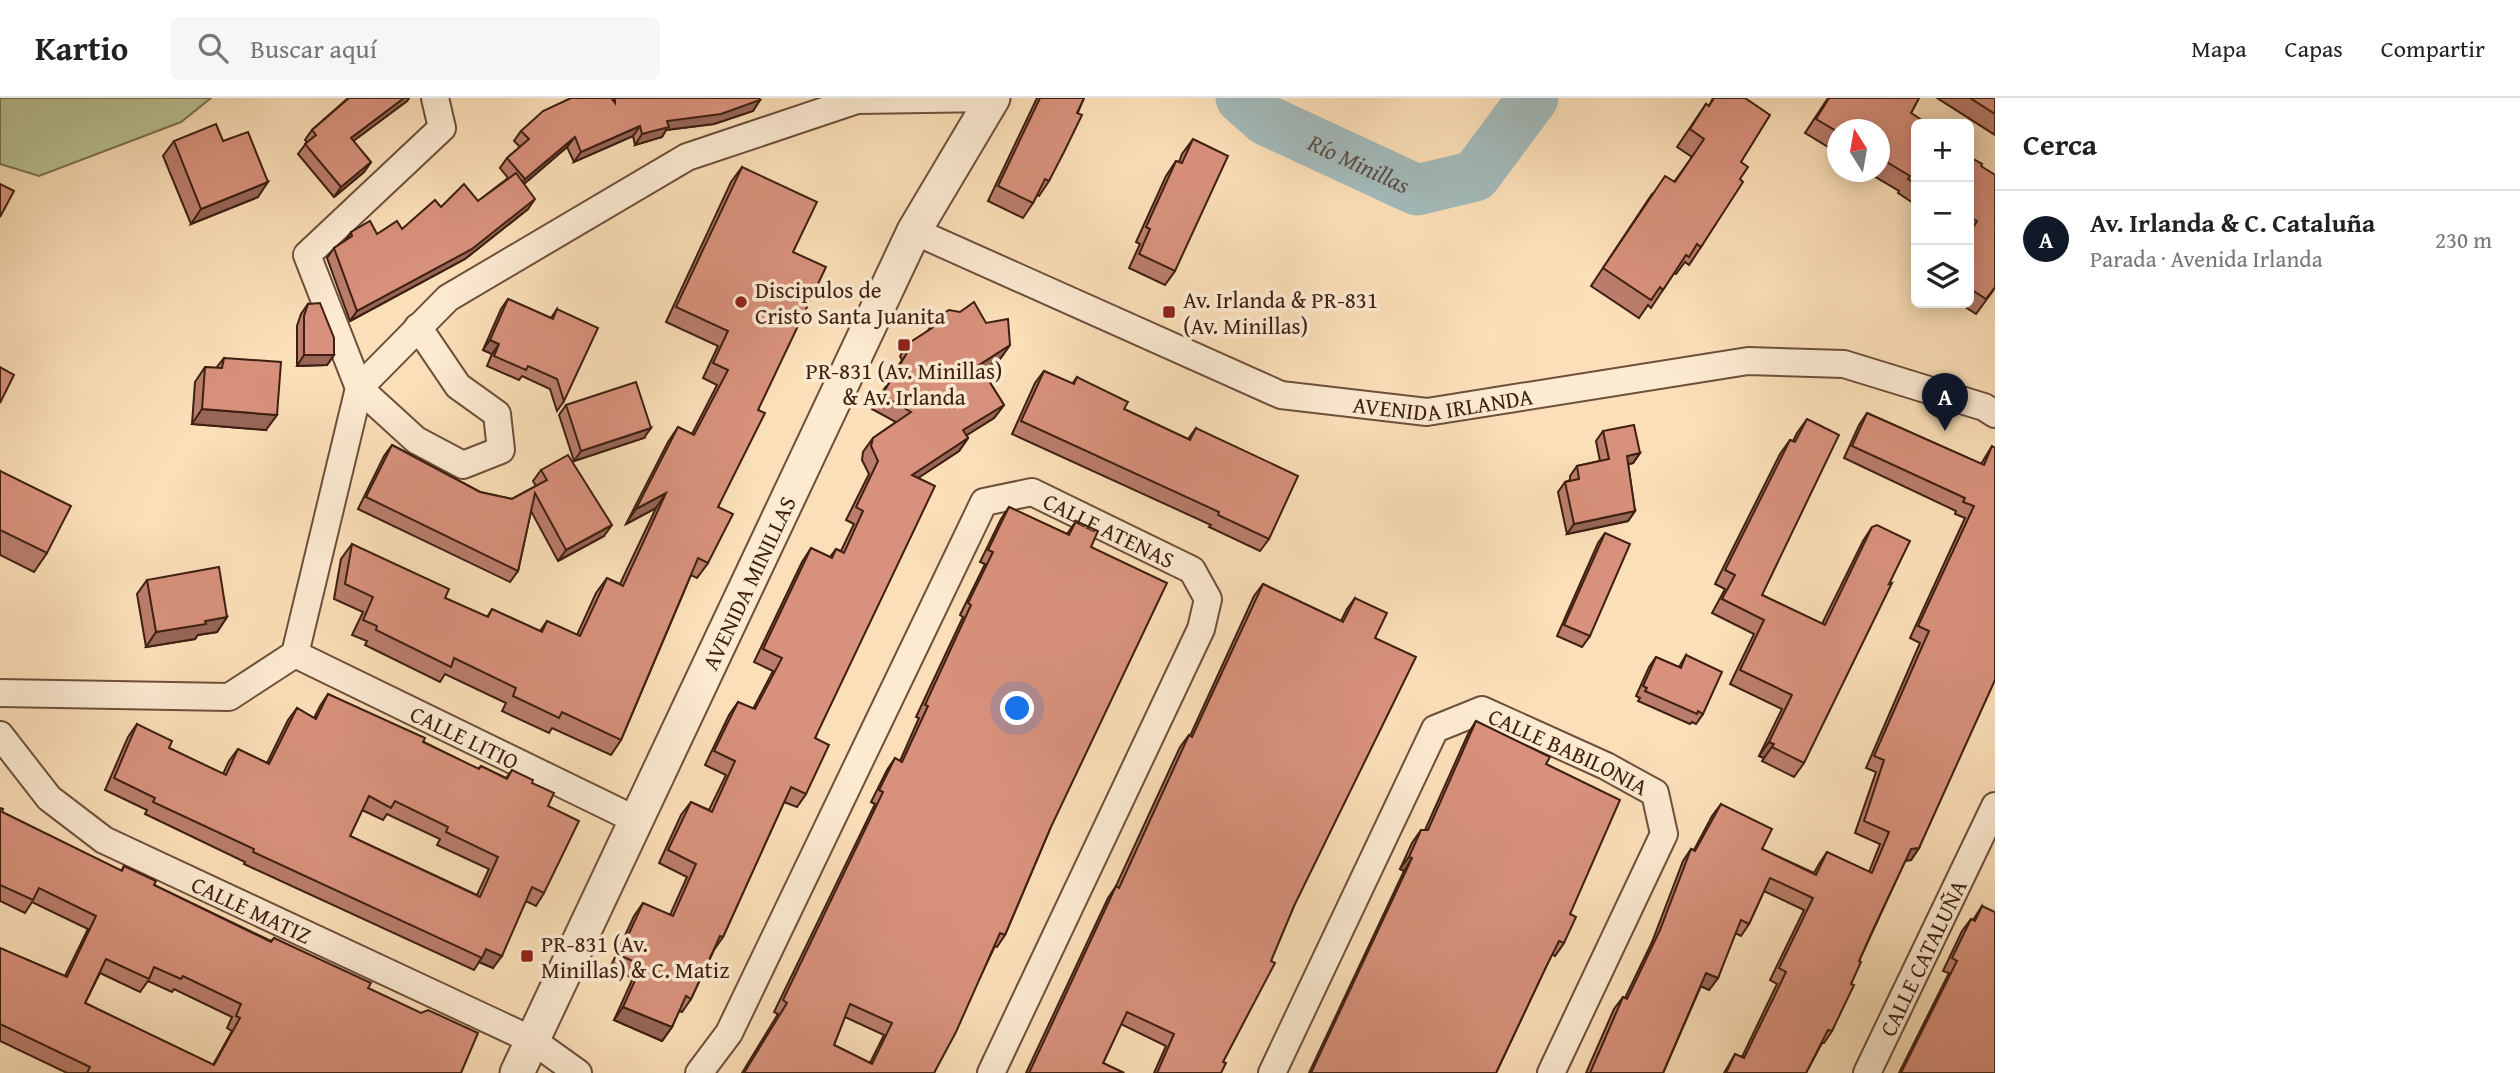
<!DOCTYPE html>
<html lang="es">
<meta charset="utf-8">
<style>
:root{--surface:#fff;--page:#f6f6f6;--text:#222;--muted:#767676;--line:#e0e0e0;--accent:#111827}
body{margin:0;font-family:"Gentium Book Plus",serif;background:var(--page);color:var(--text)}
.controls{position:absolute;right:21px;top:21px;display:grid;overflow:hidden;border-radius:10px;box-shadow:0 4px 18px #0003}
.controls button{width:63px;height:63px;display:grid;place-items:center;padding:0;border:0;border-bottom:2px solid var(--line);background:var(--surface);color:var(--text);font:35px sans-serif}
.compass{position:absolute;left:1827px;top:21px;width:63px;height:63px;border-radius:50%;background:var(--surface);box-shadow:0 4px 18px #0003;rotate:349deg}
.you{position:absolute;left:1018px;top:611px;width:24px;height:24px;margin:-18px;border:5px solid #fff;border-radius:50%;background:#1a73e8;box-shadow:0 0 0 10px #1a73e833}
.badge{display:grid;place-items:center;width:46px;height:46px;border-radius:50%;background:var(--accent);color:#fff;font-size:23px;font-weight:700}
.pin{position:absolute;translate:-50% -58px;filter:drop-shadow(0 2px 4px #0008)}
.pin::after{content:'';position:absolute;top:37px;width:24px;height:21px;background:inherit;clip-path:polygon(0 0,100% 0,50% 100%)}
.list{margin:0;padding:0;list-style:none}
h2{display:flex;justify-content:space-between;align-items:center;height:91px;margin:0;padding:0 28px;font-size:30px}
h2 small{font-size:23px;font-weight:400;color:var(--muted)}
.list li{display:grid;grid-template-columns:46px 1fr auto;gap:21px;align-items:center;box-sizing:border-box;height:98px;padding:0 28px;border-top:2px solid var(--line)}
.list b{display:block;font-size:26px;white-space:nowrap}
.list p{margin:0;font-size:23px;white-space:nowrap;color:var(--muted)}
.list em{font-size:23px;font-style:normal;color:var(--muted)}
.icon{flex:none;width:38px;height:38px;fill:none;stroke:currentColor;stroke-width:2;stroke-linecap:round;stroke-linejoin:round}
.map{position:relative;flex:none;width:1995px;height:975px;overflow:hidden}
header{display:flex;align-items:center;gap:42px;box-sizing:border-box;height:98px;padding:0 35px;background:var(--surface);border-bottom:2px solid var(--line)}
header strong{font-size:33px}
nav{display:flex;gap:38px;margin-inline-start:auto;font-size:24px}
.search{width:490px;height:63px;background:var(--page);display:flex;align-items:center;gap:18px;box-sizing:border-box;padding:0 24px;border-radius:10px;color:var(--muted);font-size:26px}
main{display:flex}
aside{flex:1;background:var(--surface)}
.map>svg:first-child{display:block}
.green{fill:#b9c393;stroke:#7c7152;stroke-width:2}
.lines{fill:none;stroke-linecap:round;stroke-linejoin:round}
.river{stroke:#a3baba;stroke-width:51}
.minor-casing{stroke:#6d4f3b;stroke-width:30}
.tertiary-casing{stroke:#6d4f3b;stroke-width:37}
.minor{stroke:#fcead1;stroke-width:26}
.tertiary{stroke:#fcead1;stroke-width:33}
.wall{fill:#ba7d6b;stroke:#3e1f11;stroke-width:2;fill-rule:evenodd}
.shaded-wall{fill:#976657;stroke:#3e1f11;stroke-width:2}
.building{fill:#d8917c;stroke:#3e1f11;stroke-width:2;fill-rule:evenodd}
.poi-dot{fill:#8f2418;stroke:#fcead1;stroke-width:2.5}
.labels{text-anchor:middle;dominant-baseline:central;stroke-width:7;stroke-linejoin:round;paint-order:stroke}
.poi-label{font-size:23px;fill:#3e1f11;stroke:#fcead1;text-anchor:start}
.street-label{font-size:23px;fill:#3e1f11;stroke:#fcead1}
.water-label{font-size:24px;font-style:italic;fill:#5c4e44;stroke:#fcead1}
</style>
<header>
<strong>Kartio</strong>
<div class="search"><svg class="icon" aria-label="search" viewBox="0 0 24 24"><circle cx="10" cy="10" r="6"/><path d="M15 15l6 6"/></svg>Buscar aquí</div>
<nav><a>Mapa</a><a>Capas</a><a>Compartir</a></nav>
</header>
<main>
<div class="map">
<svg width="1995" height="975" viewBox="0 0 1995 975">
<rect width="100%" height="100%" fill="#fbdfb8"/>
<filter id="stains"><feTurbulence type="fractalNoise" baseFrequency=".00286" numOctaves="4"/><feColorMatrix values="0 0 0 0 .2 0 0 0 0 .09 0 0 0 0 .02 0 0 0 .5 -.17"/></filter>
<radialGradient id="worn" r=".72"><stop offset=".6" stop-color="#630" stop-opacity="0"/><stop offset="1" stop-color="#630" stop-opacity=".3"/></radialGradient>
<polygon class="green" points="0,0 211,0 181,24 39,78 0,66"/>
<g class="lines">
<path class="river" id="s1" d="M1241 0 1266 22 1417 92 1475 78 1533 0"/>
<defs>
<g id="minor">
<path id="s2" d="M914 133 1281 297 1427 314 1748 263 1844 266 1984 309 1995 316"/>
<polyline points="418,229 458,288 497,316 501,352 463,367 416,342 359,290 307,157 442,30 435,0"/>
<path id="s3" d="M295 556 636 722"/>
<polyline points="0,595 229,599 295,556 359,290 448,200 687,59 857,2 993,0"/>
<path id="s4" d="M0 637 49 700 104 742 532 942 578 975"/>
<path id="s5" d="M699 975 729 935 984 404 1032 394 1192 472 1208 501 1201 531 991 975"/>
<path id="s6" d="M1272 975 1435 631 1482 612 1606 668 1655 695 1664 736 1551 975"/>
<path id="s7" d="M1867 975 1995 708"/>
</g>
<g id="tertiary">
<path id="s8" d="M517 975 914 133 993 0"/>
</g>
</defs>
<use href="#minor" class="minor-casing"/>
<use href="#tertiary" class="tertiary-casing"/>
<use href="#minor" class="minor"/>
<use href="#tertiary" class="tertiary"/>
</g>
<g class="wall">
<polygon points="348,0 409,0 407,3 353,43 371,64 364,74 334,99 298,56 307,44 305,42 312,32"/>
<polygon points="571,0 760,2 753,13 714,26 666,32 662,39 635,47 633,38 574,64 567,49 524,86 528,111 465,161 350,223 327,160 334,150 345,143 351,134 377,136 402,131 441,109 478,103 508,80 500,70 507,60 520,49 514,43 521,33"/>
<polygon points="1037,0 1084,0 1049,83 1039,98 1037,97 1033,105 1023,120 988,103"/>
<polygon points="1713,0 1745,0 1740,81 1701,149 1689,167 1685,164 1676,176 1674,175 1651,210 1648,207 1639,220 1591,188 1652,96 1674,84 1692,59 1677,49 1706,6 1709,8"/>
<polygon points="1828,0 1919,0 1911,15 1916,26 1916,107 1898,95 1899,93 1867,74 1880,74 1880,32 1838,32 1838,55 1805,35"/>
<polygon points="1937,0 1995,0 1995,37"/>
<polygon points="1193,41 1175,173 1165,187 1129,170 1140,146 1136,144 1166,78 1176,63 1179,64 1182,56"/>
<polygon points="174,43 223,43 258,99 191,126 163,58"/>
<polygon points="1969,53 1970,59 1981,68 1995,190 1976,216 1959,205 1969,205"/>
<polygon points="742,69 793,154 758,312 718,409 708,465 697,480 691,477 621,642 611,657 552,630 549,635 502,613 506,605 445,576 440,584 365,547 367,543 352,537 363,514 334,501 341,461 352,446 445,500 487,519 492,511 540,533 547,523 577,537 596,495 607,480 620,486 656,410 626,426 668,344 678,329 692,336 717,287 703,280 718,248 666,224 731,84"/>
<polygon points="508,201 551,220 557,211 564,303 557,313 550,291 522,278 519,282 487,268 492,256 483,252 501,211"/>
<polygon points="308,206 334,257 327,267 297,268 297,228 301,216"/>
<polygon points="937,219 986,225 1010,247 1000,261 982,272 1004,307 994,320 967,337 968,340 959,353 918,380 815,640 806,696 797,709 784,704 723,839 714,852 691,901 682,914 679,913 672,929 662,943 614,922 633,880 610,870 634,818 643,805 670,817 687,779 659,765 681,717 691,704 709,712 726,677 705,667 729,617 738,604 753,611 773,573 754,564 802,464 811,450 830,459 836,451 841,453 854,426 846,422 869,376 862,362 863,354 873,340 896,324 872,311 902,262 900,258 909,245 927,234"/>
<polygon points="224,260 266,332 192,326 195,284 205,269 216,270"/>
<polygon points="1044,273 1072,286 1077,279 1124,311 1188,341 1196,330 1269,441 1260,453 1209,429 1211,427 1012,336 1035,285"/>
<polygon points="566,307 644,340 574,363 559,317"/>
<polygon points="1867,315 1981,366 1992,348 1919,750 1911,762 1905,763 1859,863 1832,933 1824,945 1822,945 1806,975 1724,975 1735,956 1742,959 1765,911 1777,886 1770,882 1804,812 1764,793 1749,826 1741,838 1735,835 1718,880 1709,892 1701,888 1663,975 1586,975 1614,911 1623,899 1625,900 1652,844 1683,763 1691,751 1694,752 1712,718 1721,706 1762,751 1814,775 1819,766 1827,754 1869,774 1880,746 1855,735 1876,674 1866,670 1920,545 1910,540 1965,420 1955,416 1956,413 1844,360 1859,327"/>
<polygon points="1807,321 1762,497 1822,526 1863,443 1872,429 1804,665 1794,679 1762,663 1764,660 1759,658 1782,611 1730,586 1754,536 1712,515 1725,491 1715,486 1780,356 1790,342 1793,343 1797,335"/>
<polygon points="1603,333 1640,355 1633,365 1628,366 1635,413 1628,423 1567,436 1558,394 1565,384 1570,382 1570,378 1577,368 1600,363 1596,343"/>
<polygon points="392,347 480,394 512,401 536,388 533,383 541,372 604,438 558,463 531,413 518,473 510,484 358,411 384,358"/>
<polygon points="0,373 47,455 34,474 0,457"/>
<path d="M1009 409 1067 436 1076 423 1091 449 1050 731 1005 837 997 849 995 848 934 975H742L778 916 774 914 875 706 871 704 887 672 895 660 900 663 919 620 916 619 963 519 960 517 985 466 980 464 1001 421ZM845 919 884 937 870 965 834 947Z"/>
<polygon points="1605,435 1590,538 1582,549 1557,538 1598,445"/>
<polygon points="147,482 227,519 217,534 198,537 195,541 146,549 137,496"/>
<polygon points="1263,486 1341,523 1347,511 1355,500 1375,540 1294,808 1223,964 1221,975 1154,975 1166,948 1121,926 1103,965 1124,975 1026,975 1108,800 1116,788 1180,649 1189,637 1190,638 1254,498"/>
<polygon points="1686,557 1703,616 1696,626 1692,624 1690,626 1638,603 1640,600 1636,598 1649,569 1656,559 1679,569"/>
<path d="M328 596 478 671 481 668 506 680 512 672 532 685 548 708 544 795 536 808 526 803 493 870 479 864 474 872 244 766 245 764 145 716 147 712 105 692 128 639 137 626 169 650 223 676 229 663 238 651 267 665 288 622 297 610 314 620 320 608ZM362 712 383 722 387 716 440 741 437 747 489 771 477 797 350 738Z"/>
<polygon points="1476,623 1546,666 1570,816 1564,845 1555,858 1552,856 1496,975 1309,975 1404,773 1400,771 1412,745 1421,732 1425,732 1468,636"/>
<path d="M0 710 2 714 121 773 124 768 154 787 271 843 274 840 368 890 461 975H67L0 943V850L65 878 88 831 32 804 25 815 0 803ZM100 875 140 894 148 883 172 894 174 891 232 919 227 930 232 933 213 967 85 905Z"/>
<polygon points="1982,808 1995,975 1899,975 1949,875 1943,873 1962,833 1971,821 1973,822"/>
</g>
<g class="shaded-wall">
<polygon points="404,0 409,0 407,3 344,50 351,40"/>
<polygon points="760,2 753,13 714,26 666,32 662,39 635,47 642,36 667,23"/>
<polygon points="640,28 633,38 574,64 581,54"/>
<polygon points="575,39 567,49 518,91 525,81"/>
<polygon points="371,64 364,74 334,99 341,89"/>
<polygon points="268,84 258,99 191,126 201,111"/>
<polygon points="535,101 528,111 465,161 350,223 357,213"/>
<polygon points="490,242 499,246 492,256 483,252"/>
<polygon points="1010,247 1000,261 969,280 979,267"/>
<polygon points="304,257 334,257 327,267 297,268"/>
<polygon points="1004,307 994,320 954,345 963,332"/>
<polygon points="202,311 277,317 266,332 192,326"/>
<polygon points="651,330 644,340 574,363 581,353"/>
<polygon points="968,340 959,353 903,390 912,377"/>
<polygon points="1640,355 1633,365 1619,368 1627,358"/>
<polygon points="666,395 656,410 626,426 636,411"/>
<polygon points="1635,413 1628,423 1567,436 1574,426"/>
<polygon points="612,427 604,438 558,463 566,452"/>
<polygon points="227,519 217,534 198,537 195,541 146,549 156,534 205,523"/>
<polygon points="1769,644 1774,646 1764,660 1759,658"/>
<polygon points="1919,750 1911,762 1902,763 1911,751"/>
<polygon points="1409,759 1412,760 1404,773 1400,771"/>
<polygon points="486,851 502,858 493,870 479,864"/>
<polygon points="1706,875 1718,880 1709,892 1698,887"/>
<polygon points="623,909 672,929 662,943 614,922"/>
</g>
<g class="building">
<polygon points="349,0 404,0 351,40 371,64 341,89 305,46 316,37 312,32"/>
<polygon points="571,0 611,0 615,5 615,0 759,0 760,2 721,16 667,23 669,29 642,36 640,28 581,54 575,39 525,81 507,60 529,41 521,33 543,13"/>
<polygon points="1040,0 1084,0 1077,15 1082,17 1064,54 1049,83 1045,81 1033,105 998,88"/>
<polygon points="1714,0 1745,0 1770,17 1741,64 1748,69 1740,81 1743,84 1701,149 1697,146 1689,159 1686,157 1663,192 1660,189 1651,202 1603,170 1665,78 1675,84 1704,41 1690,31 1706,6 1709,8"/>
<polygon points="1829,0 1919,0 1911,15 1928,26 1916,26 1916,86 1908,81 1910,78 1880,60 1880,32 1838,32 1838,34 1816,21"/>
<polygon points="1970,0 1995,0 1995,16"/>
<polygon points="216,26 223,43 248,34 268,84 201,111 174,43"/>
<polygon points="1193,41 1228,58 1175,173 1139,156 1150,131 1146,129 1176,63 1182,65"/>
<polygon points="1969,53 1972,55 1970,59 1982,66 1981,68 1995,77 1995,189 1986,201 1969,190 1969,136 1977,123 1969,118"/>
<polygon points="742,69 817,104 793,154 826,169 758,312 765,315 718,409 733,416 708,465 698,460 621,642 562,614 559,620 513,598 516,590 454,560 451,569 376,532 377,528 363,522 373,499 345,486 352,446 449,491 445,500 488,519 492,511 542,534 547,523 580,538 607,480 623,488 666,395 636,411 678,329 694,337 728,272 713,265 728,233 676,209"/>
<polygon points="516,75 535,101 472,151 357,213 334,150 352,138 351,134 370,123 377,136 397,123 402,131 435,102 441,109 464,86 478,103"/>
<polygon points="0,86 14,93 0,119"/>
<polygon points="508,201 553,221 557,211 598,230 564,303 557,281 528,268 526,272 494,258 499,246 490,242"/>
<polygon points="974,204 986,225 1008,221 1010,247 979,267 1004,307 963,332 968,340 912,377 935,388 815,640 829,647 806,696 791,689 723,839 720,838 691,901 686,898 672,929 623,909 642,867 619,857 643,805 673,818 696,766 668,752 691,704 712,714 735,663 714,653 738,604 755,611 782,560 763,551 811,450 832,460 836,451 844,455 863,413 856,409 878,363 871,348 873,340 911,314 882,297 911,248 909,245 932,230 937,219 949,212 960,214"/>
<polygon points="320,205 334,240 334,257 304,257 304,218 308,206"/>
<polygon points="224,260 281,264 277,317 202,311 205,269 222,270"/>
<polygon points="0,269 14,277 0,305"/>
<polygon points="1044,273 1074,286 1077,279 1128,304 1124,311 1190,342 1196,330 1298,378 1269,441 1218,417 1219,414 1021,323"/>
<polygon points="636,284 651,330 581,353 566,307"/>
<polygon points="1867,315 1984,367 1992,348 1995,350 1995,582 1919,750 1911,751 1871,836 1859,863 1861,864 1851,886 1854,887 1832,933 1828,932 1806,975 1726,975 1735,956 1744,960 1774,899 1786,874 1779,870 1813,800 1770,780 1749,826 1741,822 1718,880 1706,875 1663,975 1590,975 1623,899 1627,901 1660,832 1691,751 1695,753 1721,706 1772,731 1762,751 1816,777 1827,754 1872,775 1889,734 1864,723 1884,662 1874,658 1929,533 1918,528 1974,408 1963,404 1965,400 1852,348"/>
<polygon points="1807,321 1839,337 1762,497 1825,527 1872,429 1877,427 1910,443 1889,486 1892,485 1804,665 1772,649 1774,646 1769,644 1792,597 1740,572 1764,522 1722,501 1735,477 1725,472 1790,342 1795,344"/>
<polygon points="1634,327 1640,355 1627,358 1635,413 1574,426 1565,384 1579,381 1577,368 1609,361 1603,333"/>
<polygon points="392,347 480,394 512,401 547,382 541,372 568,357 612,427 566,452 535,395 518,473 366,399"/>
<polygon points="0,373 71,408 47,455 0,432"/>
<path d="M1009 409 1069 437 1076 423 1098 433 1091 449 1167 485 1050 731 1005 837 1000 835 956 934 934 975H744L787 905 783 902 883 694 879 692 895 660 902 664 928 608 925 607 971 507 968 505 993 454 988 452ZM850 906 892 925 872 966 834 947Z"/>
<polygon points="1605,435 1630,446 1590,538 1564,527"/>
<polygon points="219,469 227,519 205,523 206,526 156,534 147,482"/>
<polygon points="1263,486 1343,524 1355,500 1387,515 1375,540 1416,559 1294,808 1271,863 1275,865 1223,964 1226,965 1221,975 1157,975 1174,936 1127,914 1103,965 1124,975 1029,975 1116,788 1119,790 1189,637 1192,639"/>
<polygon points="1686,557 1722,574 1703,616 1698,613 1697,616 1645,593 1647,590 1643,588 1656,559 1681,570"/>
<path d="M328 596 425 640 423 644 479 671 481 668 507 681 512 672 533 682 532 685 554 695 548 708 579 723 544 795 532 789 502 858 486 851 482 860 253 754 254 751 153 704 155 700 114 680 137 626 172 643 169 650 226 677 238 651 269 666 297 610 316 621ZM369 698 391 710 395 703 448 729 446 734 498 759 480 799 350 738Z"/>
<polygon points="1476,623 1550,659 1546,666 1620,702 1570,816 1576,819 1564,845 1559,843 1546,869 1496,975 1311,975 1412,760 1409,759 1421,732 1428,732"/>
<path d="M0 710 3 711 2 714 122 773 124 768 156 783 154 787 271 844 274 840 371 885 368 890 421 915 428 912 478 935 461 975H87L90 969 0 926V850L67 879 96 818 39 790 33 802 0 787ZM106 861 149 881 154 869 181 881 183 878 241 906 236 918 240 920 214 967 85 905Z"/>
<polygon points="1982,808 1995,814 1995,975 1901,975 1957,863 1952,860 1971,821 1975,823"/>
</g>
<g class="poi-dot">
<circle cx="741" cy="204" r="7"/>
<rect x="1162" y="207" width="14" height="14" rx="3.5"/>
<rect x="897" y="240" width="14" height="14" rx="3.5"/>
<rect x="520" y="851" width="14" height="14" rx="3.5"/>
</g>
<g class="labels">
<g class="poi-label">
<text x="755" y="191">Discipulos de<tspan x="755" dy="26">Cristo Santa Juanita</tspan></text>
<text x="1183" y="201">Av. Irlanda &amp; PR-831<tspan x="1183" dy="26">(Av. Minillas)</tspan></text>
<text x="904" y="272" text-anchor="middle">PR-831 (Av. Minillas)<tspan x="904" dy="26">&amp; Av. Irlanda</tspan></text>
<text x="541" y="845">PR-831 (Av.<tspan x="541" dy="26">Minillas) &amp; C. Matiz</tspan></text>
</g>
<g class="street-label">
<text stroke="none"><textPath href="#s2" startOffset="565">AVENIDA IRLANDA</textPath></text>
<text stroke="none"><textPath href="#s5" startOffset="774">CALLE ATENAS</textPath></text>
<text stroke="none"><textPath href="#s8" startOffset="542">AVENIDA MINILLAS</textPath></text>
<text stroke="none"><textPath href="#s3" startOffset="189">CALLE LITIO</textPath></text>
<text stroke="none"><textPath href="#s6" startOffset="527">CALLE BABILONIA</textPath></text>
<text stroke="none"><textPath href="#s4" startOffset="312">CALLE MATIZ</textPath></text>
<text stroke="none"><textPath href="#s7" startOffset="128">CALLE CATALUÑA</textPath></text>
</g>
<g class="water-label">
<text stroke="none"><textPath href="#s1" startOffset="136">Río Minillas</textPath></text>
</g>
</g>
<rect width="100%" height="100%" filter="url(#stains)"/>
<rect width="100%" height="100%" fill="url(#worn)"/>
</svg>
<div class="controls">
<button>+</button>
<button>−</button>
<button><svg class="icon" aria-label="layers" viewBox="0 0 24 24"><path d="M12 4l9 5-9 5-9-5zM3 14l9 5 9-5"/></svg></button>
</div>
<svg class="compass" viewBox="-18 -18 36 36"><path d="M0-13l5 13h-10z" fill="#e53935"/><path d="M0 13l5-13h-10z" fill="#767676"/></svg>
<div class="you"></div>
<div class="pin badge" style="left:1945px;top:333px">A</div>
</div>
<aside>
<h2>Cerca<small></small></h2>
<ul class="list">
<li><span class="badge">A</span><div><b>Av. Irlanda &amp; C. Cataluña</b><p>Parada · Avenida Irlanda</p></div><em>230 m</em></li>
</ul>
</aside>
</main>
